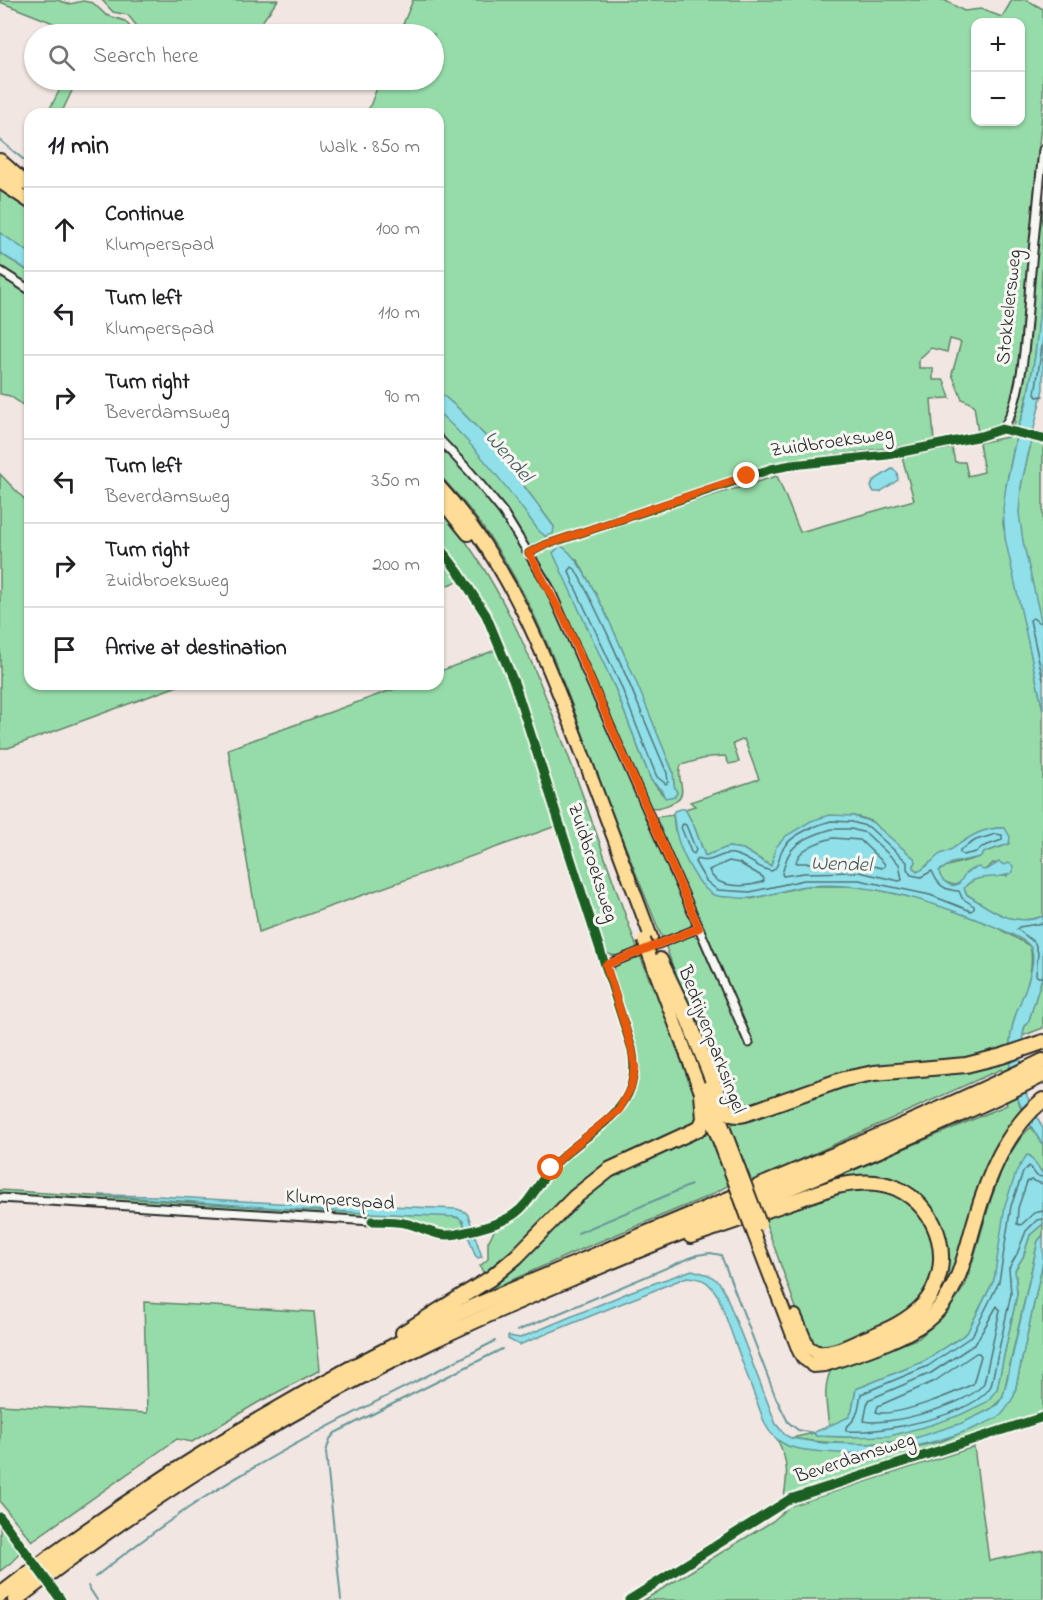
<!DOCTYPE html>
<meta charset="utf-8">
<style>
:root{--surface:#fff;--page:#f2f2f2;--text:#202124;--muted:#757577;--line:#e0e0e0}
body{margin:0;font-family:"Indie Flower",sans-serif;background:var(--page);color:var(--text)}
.controls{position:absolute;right:18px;top:18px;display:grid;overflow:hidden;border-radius:12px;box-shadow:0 2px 4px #0004}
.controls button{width:54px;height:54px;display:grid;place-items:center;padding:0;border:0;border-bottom:2px solid var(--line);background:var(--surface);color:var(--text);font:30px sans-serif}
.stop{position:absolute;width:18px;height:18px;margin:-14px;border:4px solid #ea580c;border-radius:50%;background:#fff}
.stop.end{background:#ea580c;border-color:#fff;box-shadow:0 2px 6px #0008}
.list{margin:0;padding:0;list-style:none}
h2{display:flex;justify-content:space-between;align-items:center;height:78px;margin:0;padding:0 24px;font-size:26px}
h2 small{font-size:20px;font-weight:400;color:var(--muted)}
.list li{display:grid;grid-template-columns:39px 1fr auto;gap:18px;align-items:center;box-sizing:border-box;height:84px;padding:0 24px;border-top:2px solid var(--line)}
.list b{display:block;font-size:22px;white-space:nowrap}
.list p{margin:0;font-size:20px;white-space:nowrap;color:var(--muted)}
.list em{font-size:20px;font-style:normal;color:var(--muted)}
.icon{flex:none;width:33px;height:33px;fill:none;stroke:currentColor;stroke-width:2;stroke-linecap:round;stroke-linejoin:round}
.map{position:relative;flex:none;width:1043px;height:1600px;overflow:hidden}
.search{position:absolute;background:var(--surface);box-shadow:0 2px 4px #0004;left:24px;top:24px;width:420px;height:66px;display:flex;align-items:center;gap:15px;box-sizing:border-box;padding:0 21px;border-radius:33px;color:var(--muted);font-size:22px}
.panel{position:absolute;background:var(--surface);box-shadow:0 2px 4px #0004;left:24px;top:108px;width:420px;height:582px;border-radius:18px}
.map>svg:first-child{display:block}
.green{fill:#96dca9;stroke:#60846a;stroke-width:1.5;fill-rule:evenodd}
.water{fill:#8fe0e8;stroke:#67989c;stroke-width:1.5}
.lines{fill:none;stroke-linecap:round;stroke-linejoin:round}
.shore{stroke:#537377;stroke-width:1.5}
.stream{stroke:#67989c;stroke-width:2}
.minor-casing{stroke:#2b2b2b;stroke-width:11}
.trunk-casing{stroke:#2b2b2b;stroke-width:16}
.motorway-casing{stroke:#2b2b2b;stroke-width:18}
.minor{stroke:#f6f6f2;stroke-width:7}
.trunk{stroke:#ffdd96;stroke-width:12}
.motorway{stroke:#ffdd96;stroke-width:14}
.minor-bridge-casing{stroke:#2b2b2b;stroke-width:11;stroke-linecap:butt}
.trunk-bridge-casing{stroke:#2b2b2b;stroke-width:16;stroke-linecap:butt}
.minor-bridge{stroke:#f6f6f2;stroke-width:7}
.trunk-bridge{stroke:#ffdd96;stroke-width:12}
.cycleway-casing{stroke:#f6f6f2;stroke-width:13}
.cycleway{stroke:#1b5e20;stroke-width:9}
.route{stroke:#ea580c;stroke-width:8}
.labels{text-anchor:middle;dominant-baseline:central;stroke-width:6;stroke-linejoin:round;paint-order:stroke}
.street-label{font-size:20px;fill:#2b2b2b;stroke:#f6f6f2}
.water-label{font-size:21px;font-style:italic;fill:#44585a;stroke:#f6f6f2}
</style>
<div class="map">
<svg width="1043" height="1600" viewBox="0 0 1043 1600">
<rect width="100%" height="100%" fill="#f1e6e1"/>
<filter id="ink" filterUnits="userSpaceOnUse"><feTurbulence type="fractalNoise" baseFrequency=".0167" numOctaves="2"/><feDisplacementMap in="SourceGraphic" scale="12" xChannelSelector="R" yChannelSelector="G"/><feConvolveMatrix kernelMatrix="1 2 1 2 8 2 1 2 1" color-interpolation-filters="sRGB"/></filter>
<g filter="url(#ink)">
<g class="green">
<polygon points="0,0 57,0 70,4 83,1 93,3 106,15 125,21 136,34 81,34 0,2"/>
<polygon points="102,0 278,0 253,34 143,34 128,15 113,12"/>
<path d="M413 0H944L964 11 981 9 1002 17 1012 0H1027L1043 9V103L1018 366 1007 419 993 430 978 433 974 405 962 399 952 374 961 342 950 339 947 352 931 348 919 359V368H933V380H944L950 398 931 399 934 442 808 458 772 465 582 527 530 549 492 495 438 435V412L459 430 494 470 545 536 554 527 494 445 459 409 438 391V114H367L380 80H434V34H399ZM976 22H1020V122H976Z"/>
<polygon points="65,80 77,80 61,114 47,114"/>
<polygon points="0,188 30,208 30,253 0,233"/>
<path d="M1043 192C1043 270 1043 354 1018 428L1014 426 1028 342Z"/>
<polygon points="0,253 30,272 30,287 0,268"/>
<polygon points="0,275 30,294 30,410 10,396 0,394"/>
<path d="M1012 436 1016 437 1006 486 1003 524 1043 710V916C1012 928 992 910 966 894L964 888C973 875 993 875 1007 876L1004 865 993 863C986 871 966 881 955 885 946 883 940 881 939 871L944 867 980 857 985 852 1004 846V828C982 827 969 838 951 850 940 857 929 861 920 872L915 870 913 867 916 862 915 859 880 830C875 820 863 818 853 816L771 866 743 849 728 847 705 856 694 826 685 809 695 806 690 802 759 779 744 739 733 744 739 762 729 764 725 756 709 757 681 765C674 783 694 794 668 805 661 807 657 809 649 807L567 617 538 561 537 554 550 545 777 476 800 532 914 500 902 457 952 448 955 462H965L968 476 984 472 979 443ZM554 553 571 556 578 561 597 596 618 640 673 772 674 785 677 793 663 795 651 780 615 688Z"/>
<path d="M1032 440 1043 442V629C1035 595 1020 548 1019 514 1018 489 1026 464 1032 440Z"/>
<path d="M438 442C485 485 519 540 551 594L690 916 692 922 689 929 663 940C640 884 617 827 596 770 557 664 520 556 438 474Z"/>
<polygon points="0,474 30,505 30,684 183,684 8,748 0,748"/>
<path d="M438 506C499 576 533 661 565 747 590 814 613 881 637 948 625 953 614 961 604 950L512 669 488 614 438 542Z"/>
<polygon points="438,552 461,580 438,589"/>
<polygon points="498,649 559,825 259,932 228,749 408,684 438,684 438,672"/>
<path d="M673 815 675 831 751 899 805 886H859L929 901 996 927 1030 946C1035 964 1027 987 1021 1005 1019 1009 1016 1013 1015 1017 1005 1050 1010 1082 1023 1113L949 1291 910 1328 932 1301 940 1229 887 1182 767 1207 1007 1105 1002 1082 1001 1069 751 1182 729 1127 733 1123 825 1087 965 1059 829 1078 808 1084 783 1097 745 1110 729 1107 686 1005 665 944 692 935 701 939 751 1042 656 824 657 817Z"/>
<polygon points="639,953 654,991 656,990 700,1107 698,1122 635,1151 485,1276 480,1266 488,1259 488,1242 494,1231 522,1210 564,1159 618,1116 631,1096 637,1079 638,1059 612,973 617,963"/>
<polygon points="1043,974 1043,1028 1022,1036 1024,1028 1029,1020"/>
<path d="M1031 1127 1043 1145V1174L1030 1156 999 1254 994 1280 967 1333 925 1361 856 1389 852 1411 849 1417 829 1427C827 1407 822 1388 831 1370L919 1338 948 1311 966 1284 991 1199 1005 1161 1022 1136Z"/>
<polygon points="708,1132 712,1132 729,1185 711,1195 577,1251 456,1305 596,1184"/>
<path d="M870 1188C882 1191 894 1194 904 1200 946 1225 941 1282 908 1311 898 1320 873 1334 860 1339 848 1344 833 1346 820 1349L806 1336 764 1218 855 1189Z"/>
<polygon points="0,1190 304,1210 452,1216 461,1219 466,1229 456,1232 439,1233 410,1222 397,1220 0,1196"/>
<path d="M1043 1224V1235L1038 1241 1003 1396C995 1409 983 1413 970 1420 912 1447 852 1448 791 1438L814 1433 816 1436 847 1437 866 1436 997 1389 1017 1294 1015 1270 1023 1257 1030 1235Z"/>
<path d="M1043 1261V1414L783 1502C788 1476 789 1462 777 1439L788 1446 807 1450 847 1453 873 1452 919 1446 942 1441 999 1416 1014 1396Z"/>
<polygon points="144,1302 314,1312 320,1370 257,1403 192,1442 177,1439 32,1541 0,1502 0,1405 147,1413"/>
<polygon points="974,1447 989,1561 1043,1550 1043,1600 644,1600 773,1521 790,1506"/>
<polygon points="0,1521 22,1549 13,1561 0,1571"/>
</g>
<g class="water">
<polygon points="0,233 30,253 30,272 0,253"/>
<polygon points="1043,278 1043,389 1021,486 1019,513 1023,541 1043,629 1043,710 1005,538 1003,509 1006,486 1018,428 1026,405 1035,356"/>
<path d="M438 391 459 409 494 445 554 527 553 534 545 536 539 531C508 489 477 447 438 412Z"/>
<polygon points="892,469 897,472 898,480 880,492 874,492 871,487 873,481"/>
<path d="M560 546C589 553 658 737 673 772L674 785 677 793 675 796 665 798 662 791 651 780 615 688 553 553Z"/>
<path d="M680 809H685L694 826 705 856 728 847 743 849 771 866 776 847 786 836 811 821 830 815 853 816 872 822 915 859 916 862 913 867 917 872C926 869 932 860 939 855 943 852 948 852 952 849 969 837 983 827 1005 828L1010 837 1009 844 985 852 980 857 952 863 939 871C940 880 952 891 960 882 961 881 965 873 966 873 969 870 975 868 979 867L983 870 988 869 999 862 1004 865 1009 863 1013 866V872C998 882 976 871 964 888L966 894C992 910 1012 928 1043 916V974L1029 1020 1024 1028 1020 1057 1027 1096 1043 1129V1145C1016 1105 1000 1066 1015 1017 1019 1002 1043 957 1028 944 1016 934 993 926 978 920 923 899 866 881 806 886 788 888 770 896 752 898 745 899 737 898 730 897 724 897 717 897 712 894 696 884 680 851 676 832 674 826 675 820 673 815L674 811Z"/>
<polygon points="1027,1155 1030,1156 1043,1174 1043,1224 1030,1235 1023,1257 1015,1270 1017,1294 997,1389 987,1402 960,1415 931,1425 890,1436 847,1437 816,1436 814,1433 817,1431 849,1417 852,1411 856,1389 925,1361 967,1333 994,1280 1005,1205 1017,1170"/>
<polygon points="99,1195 158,1196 294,1204 301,1202 457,1209 465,1212 468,1215 482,1257 478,1258 475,1255 463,1221 457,1217 304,1210"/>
<path d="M1043 1235V1261L1014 1396C1010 1403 1007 1409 1001 1415 993 1421 981 1425 972 1429 925 1447 875 1457 824 1452 812 1451 799 1450 788 1446 777 1441 770 1434 765 1424L718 1296C708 1281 705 1279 687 1277L519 1345 508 1339V1336L520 1338 632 1291 692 1270 709 1275 719 1282 726 1295 776 1424 785 1435 791 1438 823 1443 868 1444 909 1440 962 1423 989 1410 998 1404 1003 1396 1008 1376 1038 1241Z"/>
</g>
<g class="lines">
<g class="shore">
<polyline points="1043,339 1035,394 1037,397 1043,396"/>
<path d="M572 567 575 569C611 634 637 704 667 773L668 782 666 784 657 777 652 765 621 686 574 585 569 571Z"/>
<polyline points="1043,623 1038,622 1033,618 1030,620 1043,680"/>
<path d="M831 821 852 822 869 827 907 862V869L911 875 921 877 932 871C938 885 943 890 959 891L962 898 974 906V909L971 911 930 895 859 880H804L750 892 717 890 706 881 695 862 697 859C712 865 719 852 733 854 748 856 758 870 772 871 780 866 778 857 782 850 791 834 814 826 831 821Z"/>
<polygon points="683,824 686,825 696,850 694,854 691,852 681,827"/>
<path d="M832 829H851L866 833 899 864 902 880 899 881 859 872 804 873 783 876 782 873C785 867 785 860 789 854 796 840 818 833 832 829Z"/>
<polygon points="996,834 1002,835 1002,840 982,847 976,852 963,855 960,853 960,850 976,840"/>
<path d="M833 838 860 840 884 863 885 866 882 868 860 863H796C797 849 821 841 833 838Z"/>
<path d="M729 861 739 863 763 877 764 881C748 888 715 889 709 870Z"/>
<polyline points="1043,923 1019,927 1017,929 1035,943 1038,953 1036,975 1038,977 1043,977"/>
<path d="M1043 1177 1037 1176 1029 1166 1023 1172 1011 1206 999 1282 972 1336 928 1366 861 1394C858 1408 859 1418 846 1427V1431C879 1434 974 1416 991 1386L1011 1294 1009 1268 1017 1254 1026 1231 1037 1220 1043 1219"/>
<polyline points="1043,1184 1031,1180 1027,1182 1018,1208 1017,1224 1021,1225 1034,1213 1043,1211"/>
<path d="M997 1306 1000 1310 984 1383C972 1404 887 1427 864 1421L868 1400 931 1373 975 1344Z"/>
<path d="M976 1353H979L981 1356 973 1384C955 1393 895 1418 876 1412L878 1406 935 1381Z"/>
</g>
<g class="stream">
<polyline points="0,140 30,165"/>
<polyline points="578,1233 691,1185"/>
<polyline points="517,1331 697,1255 710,1253 721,1255 776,1398 788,1422 798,1430 814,1433"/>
<path d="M95 1577C129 1550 165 1523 202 1499 296 1439 397 1392 495 1341"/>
<polyline points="88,1586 97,1600"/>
<polyline points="341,1600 326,1452 330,1439 335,1433 502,1349"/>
</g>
<defs>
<g id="minor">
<polyline points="0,271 30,290"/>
<path d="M1002 429C1024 404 1027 318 1030 282 1034 238 1039 194 1043 150"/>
<polyline points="438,438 471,473 503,512 549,587 699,928"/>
<path d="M438 545 459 573 486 615 515 685 632 1049C637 1073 632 1097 614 1115"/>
<polyline points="529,553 545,545 771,469 792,465 887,455 981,436 1002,429 1043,439"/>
<polyline points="606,965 699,928 749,1043"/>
<polyline points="0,1198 372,1221"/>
<polyline points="0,1517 20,1544"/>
<polyline points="629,1600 790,1499 1043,1417"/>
</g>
<g id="trunk">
<polyline points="0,160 30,187"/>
<polyline points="0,172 19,185"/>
<polyline points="0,182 30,202"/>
<path d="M438 485C509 562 546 657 582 753 605 815 628 876 651 937"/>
<polyline points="443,503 468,534"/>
<polyline points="650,957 731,1172"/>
<polyline points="708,1087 739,1169"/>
<polyline points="754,1234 799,1351 803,1358 813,1365"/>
<polyline points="795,1316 808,1347 818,1353"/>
</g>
<g id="motorway">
<path d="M660 960 688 1019 722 1104C728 1114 734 1117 745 1114L844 1079 874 1073 966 1065 1002 1056 1043 1042"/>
<path d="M691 1236 837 1186C857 1182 877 1180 896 1188 941 1208 956 1266 924 1304 909 1321 886 1331 865 1339 851 1345 834 1355 818 1353"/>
<polyline points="403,1333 491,1278 516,1257 575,1197 609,1170 700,1128 704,1119 702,1094"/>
<path d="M813 1365 825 1364C856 1353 899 1341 926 1321 958 1296 964 1258 975 1221 988 1176 1006 1130 1043 1100"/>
<path d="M0 1595C145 1482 302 1388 468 1309 504 1293 541 1278 577 1263 732 1196 891 1135 1043 1061"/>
<path d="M15 1600C145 1499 286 1410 434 1340 634 1245 845 1173 1043 1075"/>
</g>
</defs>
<use href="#minor" class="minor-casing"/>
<use href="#trunk" class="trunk-casing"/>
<use href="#motorway" class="motorway-casing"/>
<use href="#minor" class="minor"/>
<use href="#trunk" class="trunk"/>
<use href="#motorway" class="motorway"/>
<defs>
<polyline id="minor-bridge" points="20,1544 61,1599"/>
<g id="trunk-bridge">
<polyline points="644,940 650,957"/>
<polyline points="739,1169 760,1224"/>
<polyline points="731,1172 754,1234"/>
</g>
</defs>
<use href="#minor-bridge" class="minor-bridge-casing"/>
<use href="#trunk-bridge" class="trunk-bridge-casing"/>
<use href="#minor-bridge" class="minor-bridge"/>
<use href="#trunk-bridge" class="trunk-bridge"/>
<defs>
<g id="cycleway">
<polyline points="529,553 545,545 771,469 792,465 887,455 981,436 1002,429 1043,439"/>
<path d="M372 1221C384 1221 397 1221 409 1224 426 1229 438 1238 457 1234 474 1230 498 1225 513 1215 531 1203 539 1181 553 1166 589 1127 645 1113 632 1049L515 685 486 615 459 573 438 545"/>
<polyline points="0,1517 61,1600"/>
<polyline points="629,1600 790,1499 1043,1417"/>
</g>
</defs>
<use href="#cycleway" class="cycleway-casing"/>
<use href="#cycleway" class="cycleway"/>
</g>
</g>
<g class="lines" filter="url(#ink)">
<polyline class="route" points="551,1168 566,1153 619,1110 631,1087 635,1068 632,1049 606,965 699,928 564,619 529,553 545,545 747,476"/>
</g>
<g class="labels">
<g class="street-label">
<text transform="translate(1010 307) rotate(-84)">Stokkelersweg</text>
<text transform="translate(832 443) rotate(-8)">Zuidbroeksweg</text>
<text transform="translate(592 863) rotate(72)">Zuidbroeksweg</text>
<text transform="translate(711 1040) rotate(69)">Bedrijvenparksingel</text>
<text transform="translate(340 1201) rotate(4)">Klumperspad</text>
<text transform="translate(855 1459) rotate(-18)">Beverdamsweg</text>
</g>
<g class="water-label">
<text transform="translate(508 457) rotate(49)">Wendel</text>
<text transform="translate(841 865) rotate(2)">Wendel</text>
</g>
</g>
</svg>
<div class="controls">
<button>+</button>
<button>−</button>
</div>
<div class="stop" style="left:551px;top:1168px"></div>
<div class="stop end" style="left:747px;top:476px"></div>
<div class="search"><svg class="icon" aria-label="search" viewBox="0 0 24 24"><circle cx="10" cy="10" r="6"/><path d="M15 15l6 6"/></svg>Search here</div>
<section class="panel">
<h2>11 min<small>Walk · 850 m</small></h2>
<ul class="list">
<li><svg class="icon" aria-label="ahead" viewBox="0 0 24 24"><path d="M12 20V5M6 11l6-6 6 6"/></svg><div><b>Continue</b><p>Klumperspad</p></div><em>100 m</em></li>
<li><svg class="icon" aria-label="left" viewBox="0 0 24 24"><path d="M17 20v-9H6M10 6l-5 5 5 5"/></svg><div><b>Turn left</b><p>Klumperspad</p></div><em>110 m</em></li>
<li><svg class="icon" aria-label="right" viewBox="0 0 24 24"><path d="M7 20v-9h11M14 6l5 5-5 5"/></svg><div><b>Turn right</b><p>Beverdamsweg</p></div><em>90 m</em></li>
<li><svg class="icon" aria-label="left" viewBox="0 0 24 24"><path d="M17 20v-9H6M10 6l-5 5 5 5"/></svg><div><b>Turn left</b><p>Beverdamsweg</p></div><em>350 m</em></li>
<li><svg class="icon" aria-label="right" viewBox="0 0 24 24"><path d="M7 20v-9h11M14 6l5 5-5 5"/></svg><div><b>Turn right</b><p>Zuidbroeksweg</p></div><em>200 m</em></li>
<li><svg class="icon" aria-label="arrive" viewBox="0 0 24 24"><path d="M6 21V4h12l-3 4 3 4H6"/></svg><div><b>Arrive at destination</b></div></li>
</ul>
</section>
</div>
